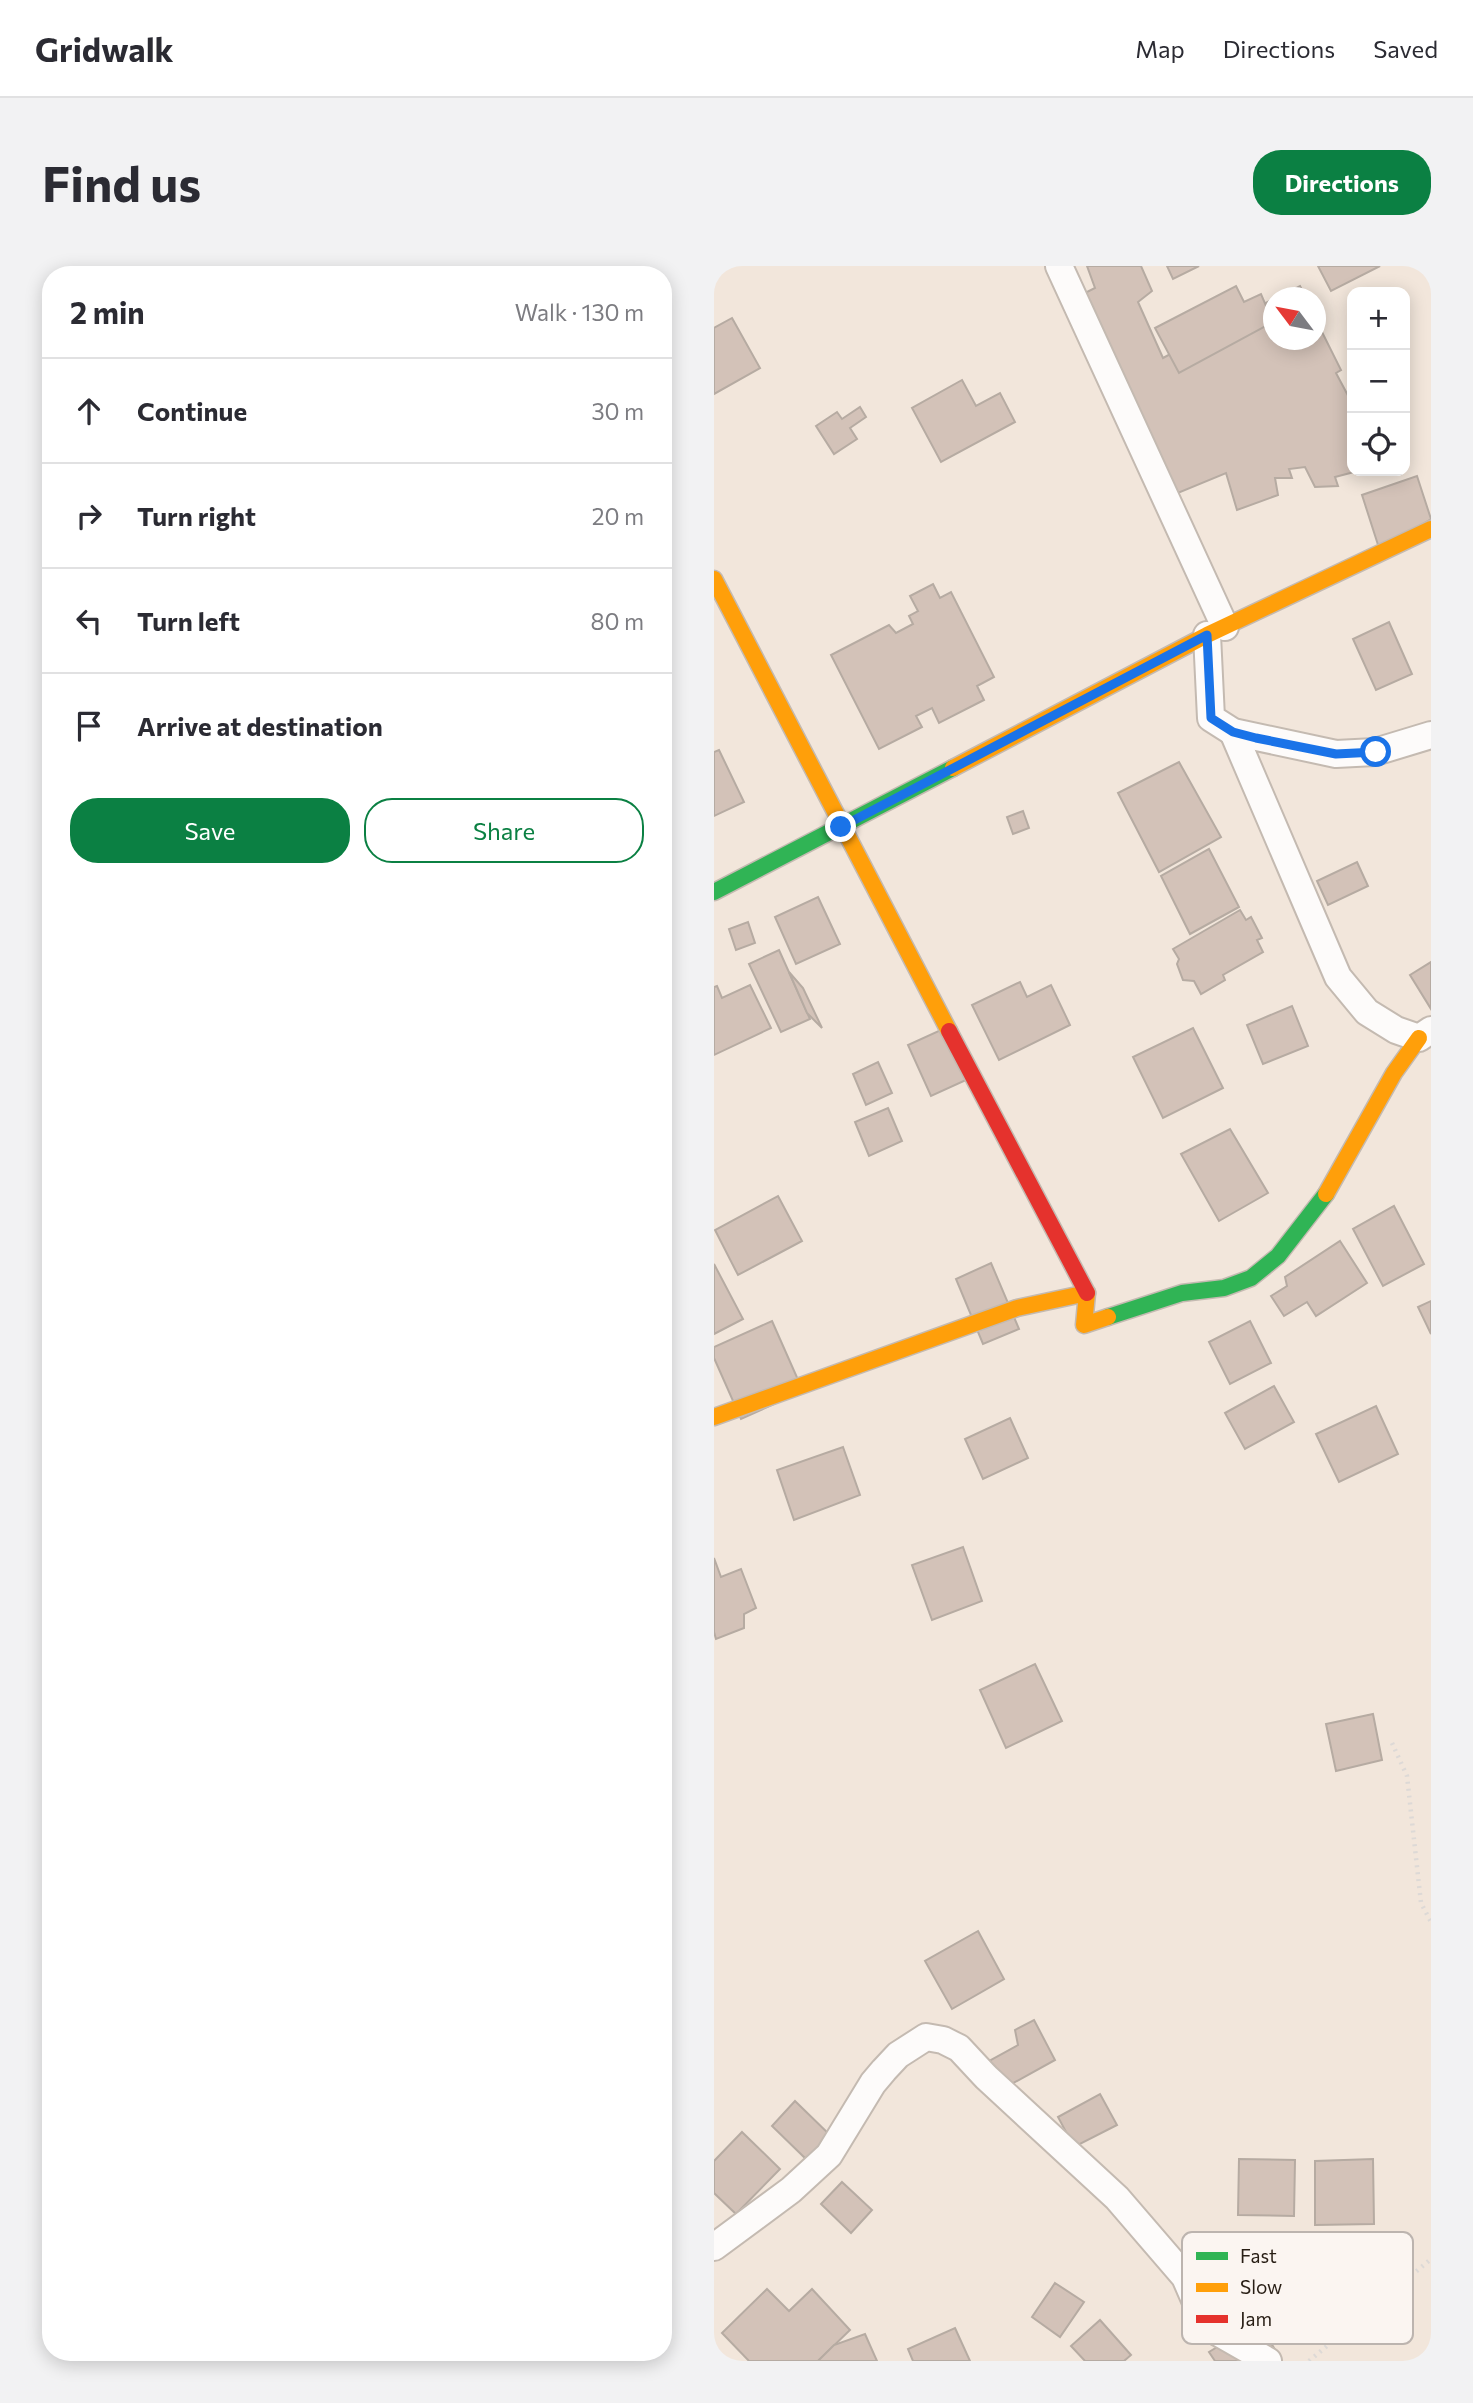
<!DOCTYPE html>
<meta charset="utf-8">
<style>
:root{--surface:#fff;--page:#f2f2f3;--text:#2b2b33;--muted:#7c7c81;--line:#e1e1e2;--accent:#0b8043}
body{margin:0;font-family:Commissioner,sans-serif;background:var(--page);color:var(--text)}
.controls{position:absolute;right:21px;top:21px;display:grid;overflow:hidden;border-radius:14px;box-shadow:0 4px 18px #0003}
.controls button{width:63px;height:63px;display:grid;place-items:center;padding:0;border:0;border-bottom:2px solid var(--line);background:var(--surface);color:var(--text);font:35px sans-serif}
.compass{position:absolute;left:549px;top:21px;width:63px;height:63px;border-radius:50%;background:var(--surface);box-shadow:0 4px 18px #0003;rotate:302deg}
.stop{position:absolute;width:21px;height:21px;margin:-16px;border:5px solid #1a73e8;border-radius:50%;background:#fff}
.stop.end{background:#1a73e8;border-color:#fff;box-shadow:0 2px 7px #0008}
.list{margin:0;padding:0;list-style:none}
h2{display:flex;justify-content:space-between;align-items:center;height:91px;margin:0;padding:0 28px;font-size:30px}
h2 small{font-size:23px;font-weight:400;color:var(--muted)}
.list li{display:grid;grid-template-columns:46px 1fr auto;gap:21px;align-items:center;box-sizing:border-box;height:105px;padding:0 28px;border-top:2px solid var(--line)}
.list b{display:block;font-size:26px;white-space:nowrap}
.list em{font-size:23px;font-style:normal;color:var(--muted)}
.actions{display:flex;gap:14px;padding:21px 28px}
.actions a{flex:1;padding:16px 0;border:2px solid var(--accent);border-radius:28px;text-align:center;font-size:24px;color:var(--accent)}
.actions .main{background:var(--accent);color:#fff}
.icon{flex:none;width:38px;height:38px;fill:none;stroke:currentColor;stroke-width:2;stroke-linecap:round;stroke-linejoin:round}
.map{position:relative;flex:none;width:717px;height:2095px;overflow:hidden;border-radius:28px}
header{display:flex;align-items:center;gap:42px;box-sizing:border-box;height:98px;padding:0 35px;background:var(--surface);border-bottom:2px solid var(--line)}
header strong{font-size:33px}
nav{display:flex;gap:38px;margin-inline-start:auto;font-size:24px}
.intro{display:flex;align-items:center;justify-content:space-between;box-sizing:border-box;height:168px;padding:0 42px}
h1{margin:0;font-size:49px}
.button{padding:18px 32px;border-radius:28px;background:var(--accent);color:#fff;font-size:24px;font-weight:700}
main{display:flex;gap:42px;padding:0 42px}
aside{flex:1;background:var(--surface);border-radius:28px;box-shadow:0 4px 18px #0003}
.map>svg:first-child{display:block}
.building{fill:#d3c2b8;stroke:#b6aba2;stroke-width:2}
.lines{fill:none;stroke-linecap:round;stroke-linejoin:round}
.street-casing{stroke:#c4bab1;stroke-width:30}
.fast-casing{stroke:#c4bab1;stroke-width:19}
.slow-casing{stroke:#c4bab1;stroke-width:19}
.jam-casing{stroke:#c4bab1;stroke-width:19}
.path{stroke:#ddd9d6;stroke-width:4.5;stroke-dasharray:2 5;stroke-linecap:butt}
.street{stroke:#fdfbfa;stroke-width:26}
.fast{stroke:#30b455;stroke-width:16}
.slow{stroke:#ff9f0a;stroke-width:16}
.jam{stroke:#e5322d;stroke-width:16}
.route{stroke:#1a73e8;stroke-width:9}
.key{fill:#fbf5f1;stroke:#bcb4af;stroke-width:2}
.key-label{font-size:19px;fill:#281e15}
</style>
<header>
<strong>Gridwalk</strong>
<nav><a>Map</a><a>Directions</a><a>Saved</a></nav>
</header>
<div class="intro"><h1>Find us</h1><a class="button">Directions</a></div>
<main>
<aside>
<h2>2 min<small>Walk · 130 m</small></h2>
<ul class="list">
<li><svg class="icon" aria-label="ahead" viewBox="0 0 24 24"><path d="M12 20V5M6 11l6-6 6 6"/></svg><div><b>Continue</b></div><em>30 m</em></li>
<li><svg class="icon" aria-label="right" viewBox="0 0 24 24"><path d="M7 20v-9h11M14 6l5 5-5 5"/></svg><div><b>Turn right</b></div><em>20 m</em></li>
<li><svg class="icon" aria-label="left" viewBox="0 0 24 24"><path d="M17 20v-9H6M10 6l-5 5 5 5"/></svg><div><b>Turn left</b></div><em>80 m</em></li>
<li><svg class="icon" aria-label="arrive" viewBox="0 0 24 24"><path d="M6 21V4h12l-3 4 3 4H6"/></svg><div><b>Arrive at destination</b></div></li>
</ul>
<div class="actions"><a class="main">Save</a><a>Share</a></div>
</aside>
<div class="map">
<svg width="717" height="2095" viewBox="0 0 717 2095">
<rect width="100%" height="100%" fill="#f2e6db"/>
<g class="building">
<polygon points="373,0 427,0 438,25 424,36 449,92 559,33 559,74 601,74 601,52 627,104 622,107 638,137 638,205 644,205 621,211 624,220 601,221 591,201 575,203 578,212 561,212 564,229 523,244 512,207 459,229 369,28 381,22"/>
<polygon points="453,0 485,0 459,13"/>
<polygon points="604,0 666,0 617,25"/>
<polygon points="522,20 530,36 547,28 559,56 465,107 441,62"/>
<polygon points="586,20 592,32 563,32"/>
<polygon points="18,52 46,102 0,128 0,62"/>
<polygon points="248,114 262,140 286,127 301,156 227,196 198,142"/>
<polygon points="146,141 152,151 136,162 143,173 120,188 102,160 123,146 128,153"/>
<polygon points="703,210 717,253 666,285 648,229"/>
<polygon points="219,318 226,332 237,326 280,411 263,420 270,434 225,457 218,442 202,450 208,461 165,483 117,389 175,359 182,367 199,358 195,350 204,345 196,330"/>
<polygon points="675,356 698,408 662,424 639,373"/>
<polygon points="5,484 30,536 0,550 0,486"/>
<polygon points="465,496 507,571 445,606 404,527"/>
<polygon points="309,545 315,562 299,568 293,551"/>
<polygon points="495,583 525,641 476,668 447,610"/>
<polygon points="643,596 654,620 614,639 603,615"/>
<polygon points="104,631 126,678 82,698 61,651"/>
<polygon points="526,644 532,654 537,651 548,672 543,674 549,686 509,709 511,714 487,728 480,715 469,714 463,698 465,693 459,683"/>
<polygon points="34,656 41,677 22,684 15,663"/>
<polygon points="65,684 96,753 67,766 35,698"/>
<polygon points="717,696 717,743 696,709"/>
<polygon points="75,706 89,722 108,762 93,747"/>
<polygon points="306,716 313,731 337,719 356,759 285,794 258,739"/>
<polygon points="36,719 57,762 0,789 0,721 3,720 8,732"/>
<polygon points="578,740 594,780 549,798 533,759"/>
<polygon points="240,758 263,809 217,830 194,779"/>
<polygon points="479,762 509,822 449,852 419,791"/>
<polygon points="164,796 178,827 152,839 139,808"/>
<polygon points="174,842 188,875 155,890 141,856"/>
<polygon points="516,863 554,927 505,955 467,888"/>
<polygon points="64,930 88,975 24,1009 1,964"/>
<polygon points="680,940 710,998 669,1020 639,963"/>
<polygon points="626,975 653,1017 602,1050 593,1036 570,1050 557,1030 573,1020 571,1011"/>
<polygon points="277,997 305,1063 269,1078 242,1013"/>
<polygon points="0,998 29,1053 0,1068"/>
<polygon points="717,1035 717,1068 704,1041"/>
<polygon points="58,1055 89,1125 27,1153 0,1092 0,1081"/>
<polygon points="536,1055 557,1097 516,1118 495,1076"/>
<polygon points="560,1120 580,1156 531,1183 511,1147"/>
<polygon points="662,1140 684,1188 625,1216 602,1168"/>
<polygon points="296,1152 314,1192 269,1213 251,1173"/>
<polygon points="129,1181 146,1229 80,1254 63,1204"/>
<polygon points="249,1281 268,1335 218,1354 198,1299"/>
<polygon points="0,1292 7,1311 27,1303 42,1342 30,1348 30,1362 2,1373 0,1366"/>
<polygon points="321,1398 348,1455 292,1482 266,1424"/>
<polygon points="659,1448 668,1494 622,1505 612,1458"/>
<polygon points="264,1665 290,1713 238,1743 211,1695"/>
<polygon points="320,1754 341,1794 283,1826 268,1799 304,1779 301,1764"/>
<polygon points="386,1828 403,1859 360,1881 344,1851"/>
<polygon points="81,1835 117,1870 94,1895 58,1860"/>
<polygon points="28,1866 66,1903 22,1948 0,1927 0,1895"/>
<polygon points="525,1893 581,1894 580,1950 524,1949"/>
<polygon points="659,1893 660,1958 601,1959 601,1895"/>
<polygon points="128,1916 158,1944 137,1967 107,1938"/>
<polygon points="341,2017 370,2036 346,2071 318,2051"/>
<polygon points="53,2023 75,2045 98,2023 136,2064 104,2095 35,2095 8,2067"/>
<polygon points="386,2054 417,2089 410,2095 371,2095 357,2080"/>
<polygon points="544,2056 568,2095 501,2095 495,2086"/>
<polygon points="241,2062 256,2095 199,2095 194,2083"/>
<polygon points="151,2068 163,2095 104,2095 120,2079"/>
</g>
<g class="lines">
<defs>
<g id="street">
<polyline points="345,0 511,361"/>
<polyline points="493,369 497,452 519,466 622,488 661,486 717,469"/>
<polyline points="519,466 624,711 653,746 682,764 705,772 717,764"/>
<polyline points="0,1981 77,1924 115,1889 159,1817 170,1804 184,1789 212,1771 229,1774 245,1782 272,1811 403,1932 471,2011 491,2057 505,2067 554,2095"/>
</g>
<g id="fast">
<polyline points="0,626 239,502"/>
<polyline points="394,1051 468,1027 510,1022 537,1012 564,990 612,928"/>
</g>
<g id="slow">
<polyline points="0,313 235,765"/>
<polyline points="239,502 493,369 717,263"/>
<polyline points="612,928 680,807 705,772"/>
<polyline points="0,1151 303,1042 373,1027 370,1059 394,1051"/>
</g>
<polyline id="jam" points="235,765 373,1027"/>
</defs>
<use href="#street" class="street-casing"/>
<use href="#fast" class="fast-casing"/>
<use href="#slow" class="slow-casing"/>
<use href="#jam" class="jam-casing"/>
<g class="path">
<polyline points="678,1477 693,1510 707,1637 717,1656"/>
<polyline points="595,2095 717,1993"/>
</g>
<use href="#street" class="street"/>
<use href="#fast" class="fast"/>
<use href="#slow" class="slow"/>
<use href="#jam" class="jam"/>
</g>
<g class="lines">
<polyline class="route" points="127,561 493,369 497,452 519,466 542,472 622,488 662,486"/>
</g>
<rect x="468" y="1966" width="231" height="112" rx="10" class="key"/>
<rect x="482" y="1986" width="32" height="8" fill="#30b455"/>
<rect x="482" y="2017" width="32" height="9" fill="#ff9f0a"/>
<rect x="482" y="2049" width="32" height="8" fill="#e5322d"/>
<g class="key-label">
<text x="526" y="1997">Fast</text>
<text x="526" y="2028">Slow</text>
<text x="526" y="2060">Jam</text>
</g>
</svg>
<div class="controls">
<button>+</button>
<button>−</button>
<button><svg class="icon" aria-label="locate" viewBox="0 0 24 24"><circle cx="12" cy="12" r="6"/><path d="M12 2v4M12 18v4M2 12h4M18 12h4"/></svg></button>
</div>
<svg class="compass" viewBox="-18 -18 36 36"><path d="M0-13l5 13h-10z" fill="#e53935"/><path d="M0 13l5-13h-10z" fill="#7c7c81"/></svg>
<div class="stop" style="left:662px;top:486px"></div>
<div class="stop end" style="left:127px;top:561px"></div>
</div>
</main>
